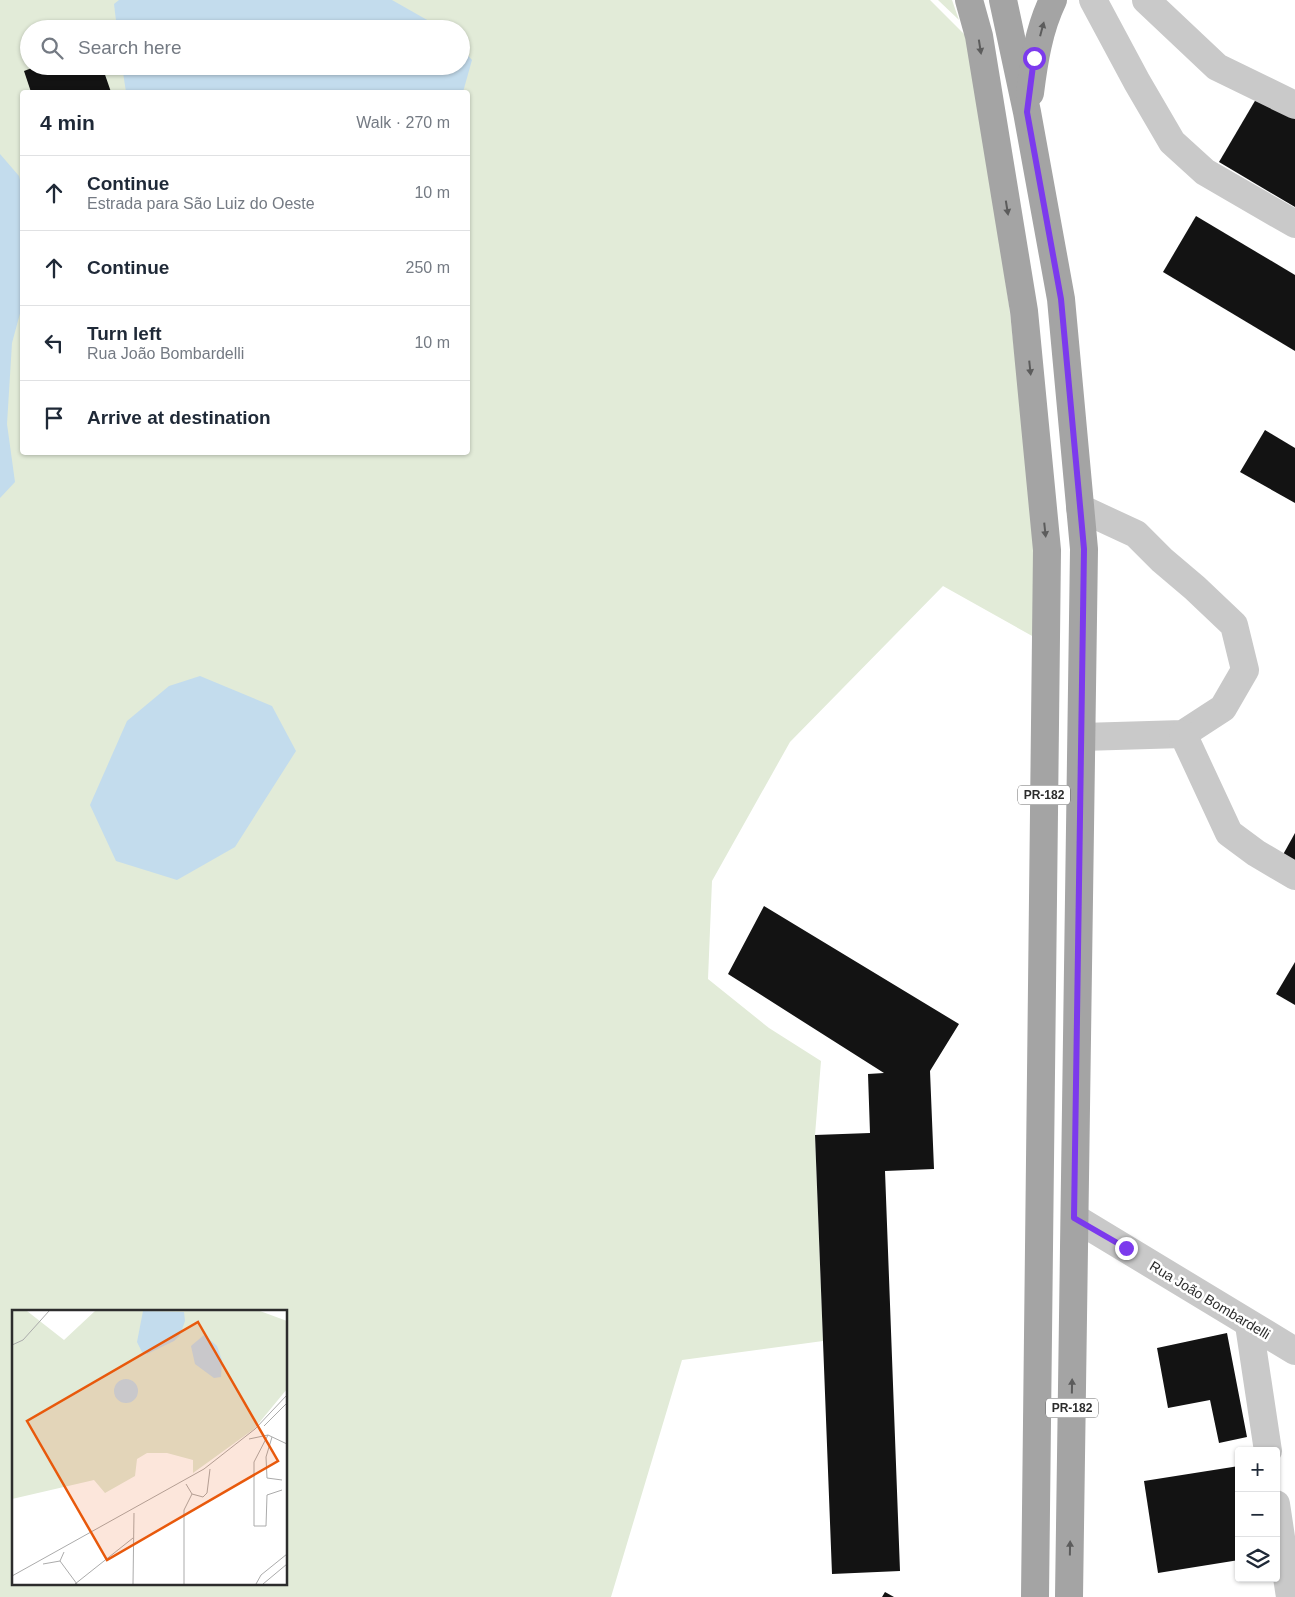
<!DOCTYPE html>
<meta charset="utf-8">
<style>
:root{--surface:#fff;--page:#f2f2f3;--text:#1f2937;--muted:#747a83;--line:#e0e1e3}
body{margin:0;font-family:Arial,sans-serif;background:var(--page);color:var(--text)}
.controls{position:absolute;right:15px;bottom:15px;display:grid;overflow:hidden;border-radius:5px;box-shadow:0 1px 4px #0004}
.controls button{width:45px;height:45px;display:grid;place-items:center;padding:0;border:0;border-bottom:1px solid var(--line);background:var(--surface);color:var(--text);font:25px sans-serif}
.stop{position:absolute;width:15px;height:15px;margin:-11px;border:4px solid #7c3aed;border-radius:50%;background:#fff}
.stop.end{background:#7c3aed;border-color:#fff;box-shadow:0 1px 5px #0008}
.list{margin:0;padding:0;list-style:none}
h2{display:flex;justify-content:space-between;align-items:center;height:65px;margin:0;padding:0 20px;font-size:21px}
h2 small{font-size:16px;font-weight:400;color:var(--muted)}
.list li{display:grid;grid-template-columns:32px 1fr auto;gap:15px;align-items:center;box-sizing:border-box;height:75px;padding:0 20px;border-top:1px solid var(--line)}
.list b{display:block;font-size:19px;white-space:nowrap}
.list p{margin:0;font-size:16px;white-space:nowrap;color:var(--muted)}
.list em{font-size:16px;font-style:normal;color:var(--muted)}
.icon{flex:none;width:28px;height:28px;fill:none;stroke:currentColor;stroke-width:2;stroke-linecap:round;stroke-linejoin:round}
.map{position:relative;flex:none;width:1295px;height:1597px;overflow:hidden}
.search{position:absolute;background:var(--surface);box-shadow:0 1px 4px #0004;left:20px;top:20px;width:450px;height:55px;display:flex;align-items:center;gap:12px;box-sizing:border-box;padding:0 18px;border-radius:28px;color:var(--muted);font-size:19px}
.panel{position:absolute;background:var(--surface);box-shadow:0 1px 4px #0004;left:20px;top:90px;width:450px;height:365px;border-radius:5px}
.map>svg:first-child{display:block}
.green{fill:#e2ebd8;fill-rule:evenodd}
.water{fill:#c3dced}
.building{fill:#131313}
.lines{fill:none;stroke-linecap:round;stroke-linejoin:round}
.minor{stroke:#c9c9c9;stroke-width:28}
.major{stroke:#a4a4a4;stroke-width:28}
.oneway{fill:#5c5c5c}
.route{stroke:#7c3aed;stroke-width:6}
.labels{text-anchor:middle;dominant-baseline:central;stroke-width:5;stroke-linejoin:round;paint-order:stroke}
.shield{fill:#fff;stroke:#6b6b6b;stroke-width:1}
.shield-label{font-size:12px;font-weight:bold;fill:#2c2c2c}
.street-label{font-size:14px;fill:#2c2c2c;stroke:#fff}
.inset-road{fill:none;stroke:#ababab;stroke-width:1}
.view{fill:#e8590c;fill-opacity:0.15;stroke:#e8590c;stroke-width:2.5}
.inset-edge{fill:none;stroke:#2c2c2c;stroke-width:2.5}
</style>
<div class="map">
<svg width="1295" height="1597" viewBox="0 0 1295 1597">
<rect width="100%" height="100%" fill="#fff"/>
<g class="green">
<path d="M0 0H930L970 40 1009 305 1036 537 1034 637 943 586 790 742 712 881 708 979 769 1028 821 1061 815 1135 823 1341 682 1360 611 1597H0ZM29 29H461V66H29ZM22 92H468V452H22ZM14 1311H286V1583H14Z"/>
<polygon points="938,0 952,0 959,20"/>
</g>
<g class="water">
<polygon points="119,0 392,0 443,29 117,29 114,4"/>
<polygon points="461,48 472,60 463,92 126,92 122,66 461,66"/>
<polygon points="0,154 19,176 22,188 22,306 12,343 7,424 15,482 0,498"/>
<polygon points="200,676 272,706 296,751 235,847 177,880 116,861 90,805 127,721 169,686"/>
</g>
<g class="building">
<polygon points="37,66 102,66 111,92 31,92 24,71"/>
<polygon points="1259,94 1295,116 1295,207 1219,162"/>
<polygon points="1196,216 1295,275 1295,351 1163,272"/>
<polygon points="1265,430 1295,448 1295,503 1240,472"/>
<polygon points="1295,833 1295,868 1280,860"/>
<polygon points="764,906 959,1024 930,1071 934,1169 885,1171 900,1571 832,1574 815,1135 870,1133 868,1074 884,1073 728,974"/>
<polygon points="1295,962 1295,1005 1276,994"/>
<polygon points="1227,1333 1247,1437 1219,1443 1210,1400 1168,1408 1157,1348"/>
<polygon points="1239,1466 1239,1560 1158,1573 1144,1481"/>
<polygon points="885,1592 894,1597 882,1597"/>
</g>
<g class="lines">
<g class="minor">
<polyline points="1093,0 1137,82 1172,142 1205,172 1295,224"/>
<polyline points="1146,0 1217,67 1295,105"/>
<polyline points="1080,508 1136,534 1162,560 1195,588 1234,625 1245,670 1223,708 1183,734 1082,737"/>
<polyline points="1183,734 1229,833 1256,853 1295,876"/>
<polyline points="1075,1218 1295,1351"/>
<polyline points="1249,1325 1268,1451"/>
<polyline points="1276,1504 1290,1597"/>
</g>
<g class="major">
<polyline points="969,0 979,36 1024,311 1047,550 1035,1597"/>
<polyline points="1003,0 1027,112 1061,299 1084,549 1069,1597"/>
<path d="M1030 93C1034 61 1039 29 1053 0"/>
</g>
</g>
<defs><path id="oneway-solid" d="M-6-.8H1V-3.2L6.5 0L1 3.2V.8H-6Z" transform="scale(1.25)"/></defs>
<g class="oneway">
<use href="#oneway-solid" transform="translate(1042 29) rotate(-75)"/>
<use href="#oneway-solid" transform="translate(980 47) rotate(81)"/>
<use href="#oneway-solid" transform="translate(1007 208) rotate(81)"/>
<use href="#oneway-solid" transform="translate(1030 368) rotate(84)"/>
<use href="#oneway-solid" transform="translate(1045 530) rotate(84)"/>
<use href="#oneway-solid" transform="translate(1072 1386) rotate(-89)"/>
<use href="#oneway-solid" transform="translate(1070 1548) rotate(-89)"/>
</g>
<g class="lines">
<polyline class="route" points="1034,58 1027,112 1061,299 1084,549 1074,1218 1126,1248"/>
</g>
<g class="labels">
<g class="shield">
<rect x="1018" y="785.5" width="52" height="19" rx="4"/>
<rect x="1046" y="1398.5" width="52" height="19" rx="4"/>
</g>
<g class="shield-label">
<text x="1044" y="795">PR-182</text>
<text x="1072" y="1408">PR-182</text>
</g>
<g class="street-label">
<text transform="translate(1210 1300) rotate(31)">Rua João Bombardelli</text>
</g>
</g>
<g transform="translate(12 1310)">
<rect width="275" height="275" fill="#fff"/>
<path d="M0 1H15L52 30 83 1H248L275 11V79L242 119 181 163V150L155 143H135L125 149 123 166 93 183 82 170 0 189Z" fill="#e2ebd8"/>
<path d="M131 1 172 2 173 11 168 25 162 31 135 44 130 42 125 32ZM192 25 205 36 210 50 209 67 202 68 183 54 179 36ZM102 81a12 12 0 1 1 24 0a12 12 0 1 1-24 0Z" fill="#c3dced"/>
<path class="inset-road" d="M0 35 11 30 37 1M252 116 275 93M256 125 242 152V216H254L255 185 270 180M260 127 254 147 255 168 270 170M237 129 256 125 275 134M174 174 180 184 191 187 195 183 198 159M48 251 65 274M31 254 48 251 52 242M0 266 192 159 243 119 275 85M63 274 121 228M121 274 122 203M172 274V200L180 184M244 274 249 265 275 244M251 274 275 254"/>
<path class="view" d="M186 12 266 151 95 250 15 111Z"/>
<rect width="275" height="275" class="inset-edge"/>
</g>
</svg>
<div class="controls">
<button>+</button>
<button>−</button>
<button><svg class="icon" aria-label="layers" viewBox="0 0 24 24"><path d="M12 4l9 5-9 5-9-5zM3 14l9 5 9-5"/></svg></button>
</div>
<div class="stop" style="left:1034px;top:58px"></div>
<div class="stop end" style="left:1126px;top:1248px"></div>
<div class="search"><svg class="icon" aria-label="search" viewBox="0 0 24 24"><circle cx="10" cy="10" r="6"/><path d="M15 15l6 6"/></svg>Search here</div>
<section class="panel">
<h2>4 min<small>Walk · 270 m</small></h2>
<ul class="list">
<li><svg class="icon" aria-label="ahead" viewBox="0 0 24 24"><path d="M12 20V5M6 11l6-6 6 6"/></svg><div><b>Continue</b><p>Estrada para São Luiz do Oeste</p></div><em>10 m</em></li>
<li><svg class="icon" aria-label="ahead" viewBox="0 0 24 24"><path d="M12 20V5M6 11l6-6 6 6"/></svg><div><b>Continue</b></div><em>250 m</em></li>
<li><svg class="icon" aria-label="left" viewBox="0 0 24 24"><path d="M17 20v-9H6M10 6l-5 5 5 5"/></svg><div><b>Turn left</b><p>Rua João Bombardelli</p></div><em>10 m</em></li>
<li><svg class="icon" aria-label="arrive" viewBox="0 0 24 24"><path d="M6 21V4h12l-3 4 3 4H6"/></svg><div><b>Arrive at destination</b></div></li>
</ul>
</section>
</div>
